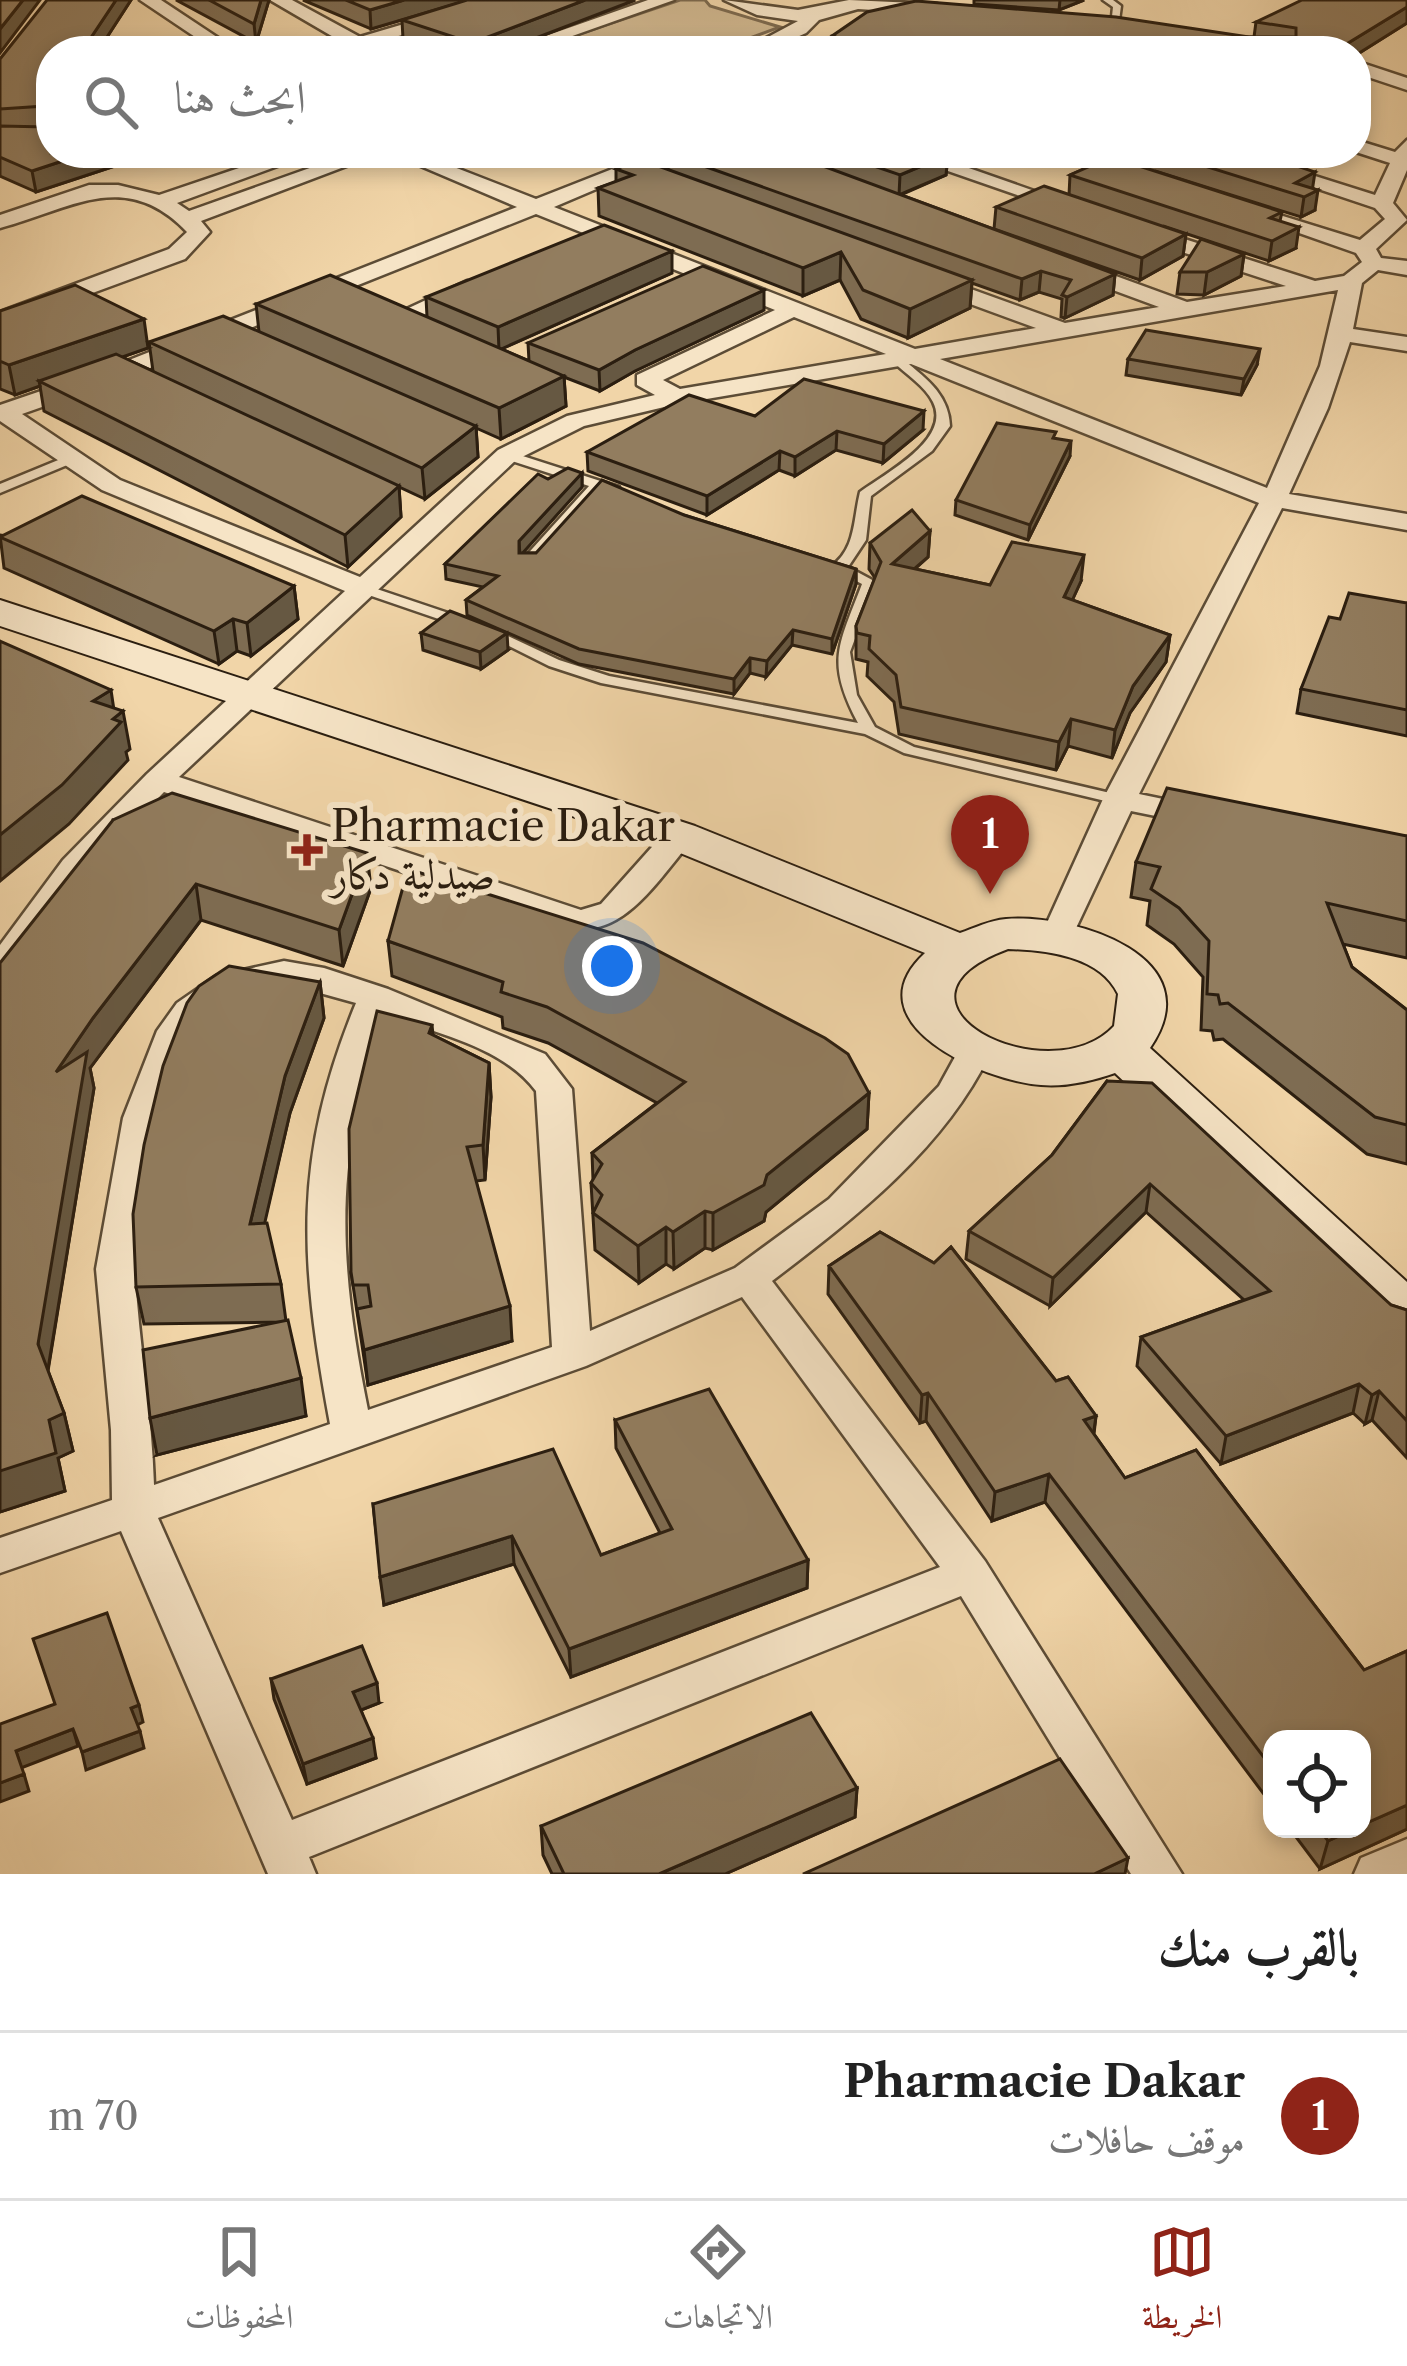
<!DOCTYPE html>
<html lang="ar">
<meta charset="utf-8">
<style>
:root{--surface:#fff;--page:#f2f2f2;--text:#222;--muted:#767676;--line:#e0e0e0;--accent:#8f2418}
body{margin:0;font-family:"Libre Caslon Text",Amiri,serif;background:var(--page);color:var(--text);direction:rtl}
.controls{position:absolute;right:36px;bottom:36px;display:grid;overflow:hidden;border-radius:24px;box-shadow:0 6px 18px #0003}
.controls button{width:108px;height:108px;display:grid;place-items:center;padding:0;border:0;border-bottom:3px solid var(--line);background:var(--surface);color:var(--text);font:60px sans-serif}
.you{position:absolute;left:612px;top:966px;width:42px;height:42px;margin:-30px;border:9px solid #fff;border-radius:50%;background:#1a73e8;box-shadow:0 0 0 18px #1a73e833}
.badge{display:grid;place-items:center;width:78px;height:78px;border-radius:50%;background:var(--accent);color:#fff;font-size:39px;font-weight:700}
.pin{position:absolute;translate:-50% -99px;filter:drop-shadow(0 3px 6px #0008)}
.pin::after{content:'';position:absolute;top:63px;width:42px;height:36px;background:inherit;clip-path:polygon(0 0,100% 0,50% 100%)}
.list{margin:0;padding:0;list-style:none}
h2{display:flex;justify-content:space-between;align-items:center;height:156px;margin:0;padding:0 48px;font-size:51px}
h2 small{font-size:39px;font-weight:400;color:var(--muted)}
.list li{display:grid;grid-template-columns:78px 1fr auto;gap:36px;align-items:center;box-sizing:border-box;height:168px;padding:0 48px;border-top:3px solid var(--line)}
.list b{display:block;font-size:45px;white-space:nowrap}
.list p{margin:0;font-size:39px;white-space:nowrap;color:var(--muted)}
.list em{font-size:39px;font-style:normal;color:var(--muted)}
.icon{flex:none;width:66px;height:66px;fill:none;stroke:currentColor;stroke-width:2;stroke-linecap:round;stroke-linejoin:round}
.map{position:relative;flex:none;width:1407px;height:1874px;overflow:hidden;direction:ltr}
.search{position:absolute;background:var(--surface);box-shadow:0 6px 18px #0003;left:36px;right:36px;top:36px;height:132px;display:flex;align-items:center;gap:30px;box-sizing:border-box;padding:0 42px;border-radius:48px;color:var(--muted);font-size:45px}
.sheet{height:324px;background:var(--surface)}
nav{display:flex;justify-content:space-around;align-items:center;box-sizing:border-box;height:168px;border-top:3px solid var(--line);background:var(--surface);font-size:33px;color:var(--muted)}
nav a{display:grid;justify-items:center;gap:6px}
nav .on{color:var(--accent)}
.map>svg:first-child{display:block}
.green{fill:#cfb68e;stroke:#7d6a4f;stroke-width:3}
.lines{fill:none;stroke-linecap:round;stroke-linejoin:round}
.lane-casing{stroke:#5c4c36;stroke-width:5}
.street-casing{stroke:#5c4c36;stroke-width:5}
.secondary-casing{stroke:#2b1e10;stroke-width:4}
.lane{fill:#f6e4c6;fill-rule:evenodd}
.street{fill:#f6e4c6;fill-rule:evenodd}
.secondary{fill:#f6e4c6;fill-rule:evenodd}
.wall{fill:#7e6c52;stroke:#2b1e10;stroke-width:3}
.shaded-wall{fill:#665842;stroke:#2b1e10;stroke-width:3}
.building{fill:#927d5f;stroke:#2b1e10;stroke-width:3}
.poi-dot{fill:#8f2418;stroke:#f6e4c6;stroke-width:4.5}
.labels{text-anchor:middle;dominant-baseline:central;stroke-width:12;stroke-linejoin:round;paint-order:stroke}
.poi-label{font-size:42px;fill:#2b1e10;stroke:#f6e4c6;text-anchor:start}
</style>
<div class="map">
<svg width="1407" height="1874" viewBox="0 0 1407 1874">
<rect width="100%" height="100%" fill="#f1d5a8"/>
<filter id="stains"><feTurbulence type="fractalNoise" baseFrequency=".00167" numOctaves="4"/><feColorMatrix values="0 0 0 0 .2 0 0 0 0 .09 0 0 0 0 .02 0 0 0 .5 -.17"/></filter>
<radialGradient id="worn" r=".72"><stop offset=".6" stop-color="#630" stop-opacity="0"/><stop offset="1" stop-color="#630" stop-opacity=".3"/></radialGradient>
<polygon class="green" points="680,0 705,0 710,6 780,27 714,51 529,51"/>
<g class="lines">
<defs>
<g id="lane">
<polygon points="1103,0 1113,0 1121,6 1118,28 1111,26 1113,7"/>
<path d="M892 357H900C923 376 949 393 950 426L932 451 871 496 866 540 848 567 876 582 850 652 857 695 875 727 914 747 1123 796 1126 799 1123 802 1118 804 904 753 865 734 601 683 549 666 481 632 483 629H493L559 660 609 676 858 723C825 661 839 645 862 584L830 567C856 550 853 520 860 492 886 473 952 439 933 402 925 386 906 374 892 361Z"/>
<polygon points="507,451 619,487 620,490 614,494 600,490 533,565 523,565 523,559 589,486 503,458 501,455"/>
<polygon points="68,456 74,460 72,463 0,493 0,484"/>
<polygon points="362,584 469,620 471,623 469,626 459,626 357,591 355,588"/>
</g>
<g id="street">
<polygon points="140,0 161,0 238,51 216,51"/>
<polygon points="270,0 292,0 360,37 485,0 513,0 373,44 374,51 321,51 342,42"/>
<polygon points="648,0 674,0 530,51 503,51"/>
<polygon points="724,0 798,10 849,0 937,4 946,9 937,14 858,9 819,20 806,33 766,51 742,51 798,21 757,15"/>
<polygon points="1356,61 1407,78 1407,90 1356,73"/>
<path d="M1356 140 1395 152 1407 140V170L1393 203 1407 220 1376 249 1381 258 1407 261V275L1378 270 1362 283 1353 329 1407 337V351L1350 342 1328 408 1289 494 1407 514V530L1282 508 1139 794 1211 809 1215 816 1200 825 1131 811 1069 943 1057 946 1041 936 1103 799 1259 503 911 364 677 404 584 426 516 460 179 777 581 910 601 904 668 829H690L695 836 690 843C659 878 623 941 568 927L164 792 85 874 12 975 0 978V945L63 860 147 774 345 591 102 490 0 421V405L114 366 517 207 390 153H418L536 199 653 153H681L554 207 915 349 1036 328 924 287 921 282 932 275 1065 323 1159 307 1064 272V262L1072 260 1187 302 1286 286 1133 236 1130 231 1141 225 1315 281 1344 276 1362 262 1356 253 1231 209 1241 203 1360 240 1385 219 1375 208 1211 153H1242L1375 195 1390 163 1356 152ZM536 214 775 310 637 375V385L655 395 567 416 498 450 360 577 120 480 22 414 130 376ZM1338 290 1320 366 1267 488 940 359ZM794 317 886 354 680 389 663 380Z"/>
<path d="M283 153H313L177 203 189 211 352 153H381L201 221 210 232 185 259 0 327V312L169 249 187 232C125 167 69 210 0 228V215L89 185H118L159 195Z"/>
<polygon points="896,153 926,153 1080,207 1063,211"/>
<polygon points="1052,153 1083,153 1150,177 1140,183"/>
<polygon points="467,281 475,283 475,293 404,324 385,319"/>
<path d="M284 961 324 968 388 989 545 1054 572 1089 590 1331 735 1268 829 1199 939 1086 961 1046H985L990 1054C943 1150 856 1217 772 1281L985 1561 1182 1874H1131L961 1596 309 1857 316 1874H268L121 1531 0 1573V1538L112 1500 111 1430 96 1269 123 1118 157 1031 177 1003 216 976ZM284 983 356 1003C292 1159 300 1261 330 1424L154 1485C152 1414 139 1345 135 1274 132 1227 168 1050 201 1019 225 996 253 989 284 983ZM386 1015C437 1034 502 1046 536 1091L552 1347 368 1410C339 1266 331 1154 386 1015ZM742 1297 940 1567 292 1820 158 1518 586 1366Z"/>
<polygon points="1407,1839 1407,1874 1354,1874 1361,1858"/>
</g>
<path id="secondary" d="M0 600 695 826 960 933C975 928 990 920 1006 919 1076 914 1213 957 1150 1048L1407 1282V1336L1387 1330 1115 1073C1093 1081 1065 1087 1041 1085 984 1081 849 1023 925 953L663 846 0 626ZM1008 949C1046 950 1100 956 1118 994L1114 1026C1048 1096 864 1002 1008 949Z"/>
</defs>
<use href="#lane" class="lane-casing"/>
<use href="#street" class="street-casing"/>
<use href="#secondary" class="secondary-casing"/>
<use href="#lane" class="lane"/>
<use href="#street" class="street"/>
<use href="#secondary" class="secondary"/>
</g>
<g class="wall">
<polygon points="131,0 98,51 51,51 51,123 112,167 36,192 0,176 0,59"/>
<polygon points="176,0 269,0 256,43"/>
<polygon points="303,0 635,0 502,51 439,51 403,39 402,20 411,17 371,29"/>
<polygon points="974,0 1084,0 1059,10 974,4"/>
<polygon points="1407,0 1407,23 1356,55 1356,51 832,51 832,36 1254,37 1256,22"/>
<polygon points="668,153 997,153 973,164 948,155 946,175 901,195 1115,274 1113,295 1065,318 1061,317 1062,299 1039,292 1020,300 972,283 970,308 908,338 861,319 840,280 803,296 599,216 598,188 616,182 616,169 668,169"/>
<polygon points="1098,153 1258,153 1313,188 1315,210 1301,217 1155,171 1282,212 1280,221 1296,248 1269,261 1163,226 1186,234 1183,256 1140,280 994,229 996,207 1069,195 1070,175 1111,157"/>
<polygon points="1244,254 1241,276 1204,295 1177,294 1180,272"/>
<polygon points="672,273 501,349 529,361 528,343 764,310 635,371 600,391 564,377 566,406 501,439 476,428 478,457 425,499 399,487 401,517 348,567 44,411 40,386 15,395 0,389 0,311 148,348 122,357 153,371 149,342 259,332 256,304 427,317 426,297"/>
<polygon points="1128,359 1257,365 1241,395 1126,375"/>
<polygon points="755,416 923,430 883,463 836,450 795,476 779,470 707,515 588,471 587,452"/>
<polygon points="1056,439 1070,456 1028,540 955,515 956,500"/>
<polygon points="582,473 582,487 522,553 536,553 684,515 856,569 856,584 832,654 792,645 766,677 750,673 734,694 579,664 467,615 466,600 483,587 446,579 445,564 548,479"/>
<polygon points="930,531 928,557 915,569 990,585 1081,581 1072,600 1170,635 1166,662 1130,713 1112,758 1068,746 1056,770 899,734 894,702 867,676 868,662 856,659 856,626 875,578 869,569 870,543"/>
<polygon points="0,535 294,586 298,619 251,656 237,651 219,664 4,568"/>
<polygon points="1407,603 1407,736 1297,713 1301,689 1340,619"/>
<polygon points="421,633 508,650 481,669 423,650"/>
<polygon points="113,820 371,888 343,966 201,920 90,1068 94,1088 48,1371 64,1413 73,1451 58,1458 65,1491 0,1512"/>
<polygon points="1407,836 1407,958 1343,944 1352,967 1407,1010 1407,1164 1367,1154 1223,1039 1214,1040 1212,1031 1201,1030 1203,977 1174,944 1147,925 1150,901 1131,897 1136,862"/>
<polygon points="388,941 869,1093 867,1129 766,1212 764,1221 713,1250 705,1248 674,1269 666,1264 639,1283 595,1250 591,1183 593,1180 592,1153 657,1103 548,1043 503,1028 502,1017 392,976"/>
<polygon points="320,982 324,1018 290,1113 264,1223 281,1284 286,1321 306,1416 157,1455 282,1322 144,1324 136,1287"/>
<polygon points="432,1025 433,1035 489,1063 491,1097 485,1180 476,1181 512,1341 368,1385 351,1272"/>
<polygon points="1107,1081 1391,1305 1407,1310 1407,1458 1372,1420 1365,1424 1353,1413 1221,1464 1137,1366 1141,1337 1244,1300 1146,1212 1050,1306 966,1259 969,1231 1052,1155"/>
<polygon points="880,1232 934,1263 951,1247 1056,1381 1068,1377 1096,1416 1094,1434 1125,1478 1196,1450 1364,1670 1407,1651 1407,1829 1320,1869 1290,1829 1362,1829 1362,1739 1272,1739 1272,1805 1045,1502 992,1521 926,1421 920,1423 828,1294 829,1266"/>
<polygon points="615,1420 808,1560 807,1588 571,1677 514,1564 384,1605 373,1504 601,1555 660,1533 616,1448"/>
<polygon points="271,1679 379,1703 361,1710 376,1758 307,1784 274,1699"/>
<polygon points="857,1788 855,1817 725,1874 552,1874 543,1855 541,1826"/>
</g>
<g class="shaded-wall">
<polygon points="23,0 40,0 0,53 0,29"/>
<polygon points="116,0 131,0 98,51 82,51"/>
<polygon points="261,0 269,0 256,43 254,24"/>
<polygon points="404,0 469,0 371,29 370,10"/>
<polygon points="585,0 635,0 502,51 472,51 472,43"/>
<polygon points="1060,0 1084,0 1059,10"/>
<polygon points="1407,7 1407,23 1356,55 1356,51 1335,51"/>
<polygon points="51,98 51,123 49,126 45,106"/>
<polygon points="87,153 110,153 112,167 36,192 32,171"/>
<polygon points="973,153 997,153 973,164"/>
<polygon points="948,155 946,175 899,195 900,175"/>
<polygon points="1315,172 1312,192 1295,183"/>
<polygon points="1318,190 1315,210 1301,217 1304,197"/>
<polygon points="1299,227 1296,248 1269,261 1272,241"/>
<polygon points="1186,234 1183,256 1140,280 1142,258"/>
<polygon points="672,251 672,273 499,350 498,327"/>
<polygon points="841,252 840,280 803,296 803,268"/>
<polygon points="1244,254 1241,276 1204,295 1207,272"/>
<polygon points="1041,271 1039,292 1020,300 1022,279"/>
<polygon points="1115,274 1113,295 1065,318 1067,297"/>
<polygon points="972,280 970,308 908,338 910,309"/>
<polygon points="764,290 764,310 635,371 600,391 599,370 635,350"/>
<polygon points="144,319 148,348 46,384 39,381 40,386 15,395 9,365"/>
<polygon points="1260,349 1257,365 1241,395 1244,379"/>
<polygon points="564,376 566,406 501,439 499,408"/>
<polygon points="924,411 923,430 883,463 884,444"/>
<polygon points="476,426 478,457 425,499 422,468"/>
<polygon points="837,431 836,450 795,476 795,457"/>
<polygon points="1071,441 1070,456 1028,540 1030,525"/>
<polygon points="780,451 779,470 707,515 707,496"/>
<polygon points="582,473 582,487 520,556 519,541"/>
<polygon points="399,486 401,517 348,567 345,535"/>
<polygon points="930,531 928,557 890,590 892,564"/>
<polygon points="1084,555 1081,581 1062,623 1064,597"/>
<polygon points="856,569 856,584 832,654 832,639"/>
<polygon points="294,586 298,619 251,656 247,623"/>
<polygon points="233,619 237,651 219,664 214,631"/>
<polygon points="793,630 792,645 766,677 767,661"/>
<polygon points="507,633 508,650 481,669 480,652"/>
<polygon points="1170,635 1166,662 1130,713 1112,758 1115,730 1133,686"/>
<polygon points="750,658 750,673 734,694 734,679"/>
<polygon points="111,690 115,717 123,711 130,749 126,752 128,760 69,824 0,881 0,835 93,701"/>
<polygon points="1071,719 1068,746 1056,770 1059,742"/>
<polygon points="367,853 371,888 343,966 339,930"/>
<polygon points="196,884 201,920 90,1068 94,1088 46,1381 38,1344 56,1072 93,1018"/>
<polygon points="320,982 324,1018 290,1113 256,1261 250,1224 285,1076"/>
<polygon points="489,1063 491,1097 485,1180 483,1145"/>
<polygon points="869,1093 867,1129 766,1212 764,1221 713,1250 713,1213"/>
<polygon points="1150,1184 1146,1212 1050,1306 1053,1278"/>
<polygon points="705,1211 705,1248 674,1269 673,1232"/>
<polygon points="666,1227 666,1264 639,1283 638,1246"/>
<polygon points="510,1306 512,1341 368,1385 364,1350"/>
<polygon points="301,1378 306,1416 157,1455 150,1418"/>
<polygon points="1359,1384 1353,1413 1221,1464 1226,1436"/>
<polygon points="1379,1391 1372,1420 1365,1424 1372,1395"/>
<polygon points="928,1393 926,1421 920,1423 922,1395"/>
<polygon points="64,1413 73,1451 58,1458 65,1491 0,1512 0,1471 49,1420"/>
<polygon points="1096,1416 1092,1444 1084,1420"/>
<polygon points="1049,1474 1045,1502 992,1521 995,1492"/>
<polygon points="512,1536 514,1564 384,1605 380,1577"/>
<polygon points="808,1560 807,1588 571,1677 569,1649"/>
<polygon points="377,1683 379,1703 356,1712 353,1692"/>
<polygon points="139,1705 143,1722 135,1726 131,1708"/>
<polygon points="73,1729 78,1746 21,1768 16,1751"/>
<polygon points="140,1731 144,1748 86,1770 82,1752"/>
<polygon points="373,1738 376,1758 307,1784 303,1764"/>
<polygon points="24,1774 29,1791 0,1802 0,1783"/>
<polygon points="857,1788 855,1817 725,1874 659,1874"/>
<polygon points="1407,1805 1407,1829 1320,1869 1328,1841 1354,1829 1362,1829 1362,1825"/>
<polygon points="1128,1858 1125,1874 1094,1874"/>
</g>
<g class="building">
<polygon points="0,0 23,0 0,29"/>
<polygon points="47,0 116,0 82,51 51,51 51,98 45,106 0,109 0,59"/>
<polygon points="209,0 261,0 254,24"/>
<polygon points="346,0 404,0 370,10"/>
<polygon points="467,0 585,0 472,43 402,20"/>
<polygon points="1302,0 1407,0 1407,7 1335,51 883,51 832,36 867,12 916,1 1116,17 1249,37 1296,37 1296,28 1256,22"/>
<polygon points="51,124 51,153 87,153 32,171 0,157 0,126 48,127"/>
<polygon points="667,153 788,153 1115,274 1067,297 1062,295 1071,280 1041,271 1022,279"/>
<polygon points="836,153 941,153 948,155 900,175"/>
<polygon points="1163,153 1258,153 1315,172 1295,183 1318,190 1304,197"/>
<polygon points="1111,157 1282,212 1270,218 1299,227 1272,241 1070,175"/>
<polygon points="639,159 972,280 910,309 863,290 841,252 803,268 598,188 633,175 616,169"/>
<polygon points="1044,186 1186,234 1142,258 996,207"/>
<polygon points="604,225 672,251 498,327 426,297"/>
<polygon points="1201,239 1244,254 1207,272 1180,272"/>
<polygon points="703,266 764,290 635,350 599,370 528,343"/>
<polygon points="330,275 564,376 499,408 256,304"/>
<polygon points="75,285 144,319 9,365 0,361 0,311"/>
<polygon points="223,316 476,426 422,468 149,342"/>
<polygon points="1146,330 1260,349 1244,379 1128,359"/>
<polygon points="116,354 399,486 345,535 39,381"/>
<polygon points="804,379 924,411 884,444 837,431 795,457 780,451 707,496 587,452 689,395 755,416"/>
<polygon points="997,423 1056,432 1053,438 1071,441 1030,525 956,500"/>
<polygon points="568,468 582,473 519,541 519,553 536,553 602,480 684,515 856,569 832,639 793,630 767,661 750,658 734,679 579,649 466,600 498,576 445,564 538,474 548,479"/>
<polygon points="82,496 294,586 247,623 233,619 214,631 0,537"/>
<polygon points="912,510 930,531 892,564 990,585 1012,542 1084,555 1064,597 1170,635 1133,686 1115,730 1071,719 1059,742 901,707 896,675 869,649 870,636 857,633 856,626 881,562 870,543"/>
<polygon points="1349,593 1407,603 1407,710 1301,689 1329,617 1340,619"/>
<polygon points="450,611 507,633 480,652 421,633"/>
<polygon points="0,641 111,690 93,701 123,711 113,719 121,722 62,785 0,835"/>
<polygon points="1167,788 1407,836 1407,921 1327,903 1352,967 1407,1010 1407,1125 1375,1117 1228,1003 1220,1004 1218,995 1207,994 1209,941 1179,908 1151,889 1160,867 1136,862"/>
<polygon points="172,793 367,853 339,930 196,884 93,1018 56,1072 87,1052 38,1344 64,1413 49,1420 56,1453 0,1471 0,963 113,820"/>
<polygon points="408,869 643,943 825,1038 848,1054 869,1093 767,1175 764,1185 713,1213 705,1211 673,1232 666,1227 638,1246 593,1213 602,1195 591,1183 602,1164 592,1153 685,1082 547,1007 501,992 503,982 388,941"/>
<polygon points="229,966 320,982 285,1076 250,1224 267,1223 281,1284 136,1287 133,1214 144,1145 163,1066 187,1003 199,986"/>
<polygon points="377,1011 432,1025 429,1033 489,1063 483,1145 467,1147 510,1306 364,1350 357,1309 371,1306 368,1285 353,1285 351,1272 349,1129"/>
<polygon points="1107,1081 1152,1083 1391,1305 1407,1310 1407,1421 1379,1391 1372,1395 1359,1384 1226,1436 1141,1337 1270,1291 1150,1184 1053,1278 969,1231 1052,1155"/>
<polygon points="880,1232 934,1263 951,1247 1056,1381 1068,1377 1096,1416 1084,1420 1125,1478 1196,1450 1364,1670 1407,1651 1407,1805 1362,1825 1362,1739 1272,1739 1272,1768 1049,1474 995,1492 928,1393 922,1395 829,1266"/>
<polygon points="288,1320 301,1378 150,1418 143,1350"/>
<polygon points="709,1389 808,1560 569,1649 512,1536 380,1577 373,1504 553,1449 601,1555 672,1529 615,1420"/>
<polygon points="107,1613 139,1705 131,1708 140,1731 82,1752 73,1729 16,1751 24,1774 0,1783 0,1724 55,1704 33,1639"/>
<polygon points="362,1646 377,1683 353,1692 373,1738 303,1764 271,1679"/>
<polygon points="811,1713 857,1788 659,1874 564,1874 541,1826"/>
<polygon points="1060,1759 1128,1858 1094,1874 803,1874"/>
<polygon points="1319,1829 1354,1829 1328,1841"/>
</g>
<path class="poi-dot" d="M301 832h12v12h12v12h-12v12h-12v-12h-12v-12h12z"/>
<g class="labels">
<g class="poi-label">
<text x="331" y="826">Pharmacie Dakar<tspan x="331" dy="48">صيدلية دكار</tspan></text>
</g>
</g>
<rect width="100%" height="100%" filter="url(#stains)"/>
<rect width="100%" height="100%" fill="url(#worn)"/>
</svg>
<div class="controls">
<button><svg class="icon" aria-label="locate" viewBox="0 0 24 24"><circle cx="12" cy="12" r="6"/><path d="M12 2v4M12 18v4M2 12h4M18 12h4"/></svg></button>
</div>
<div class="you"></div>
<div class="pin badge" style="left:990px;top:894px">1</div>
<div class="search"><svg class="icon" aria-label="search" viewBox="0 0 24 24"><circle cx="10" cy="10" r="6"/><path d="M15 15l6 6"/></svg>ابحث هنا</div>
</div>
<section class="sheet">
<h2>بالقرب منك<small></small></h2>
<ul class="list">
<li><span class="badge">1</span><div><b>Pharmacie Dakar</b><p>موقف حافلات</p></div><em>70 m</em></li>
</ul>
</section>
<nav>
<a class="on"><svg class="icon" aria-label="map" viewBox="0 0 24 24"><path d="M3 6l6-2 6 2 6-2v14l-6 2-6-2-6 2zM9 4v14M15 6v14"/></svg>الخريطة</a>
<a><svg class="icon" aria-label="directions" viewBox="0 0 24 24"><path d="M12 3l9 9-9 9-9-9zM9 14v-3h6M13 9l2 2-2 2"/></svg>الاتجاهات</a>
<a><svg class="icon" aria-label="saved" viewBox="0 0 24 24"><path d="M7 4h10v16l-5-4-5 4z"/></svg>المحفوظات</a>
</nav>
